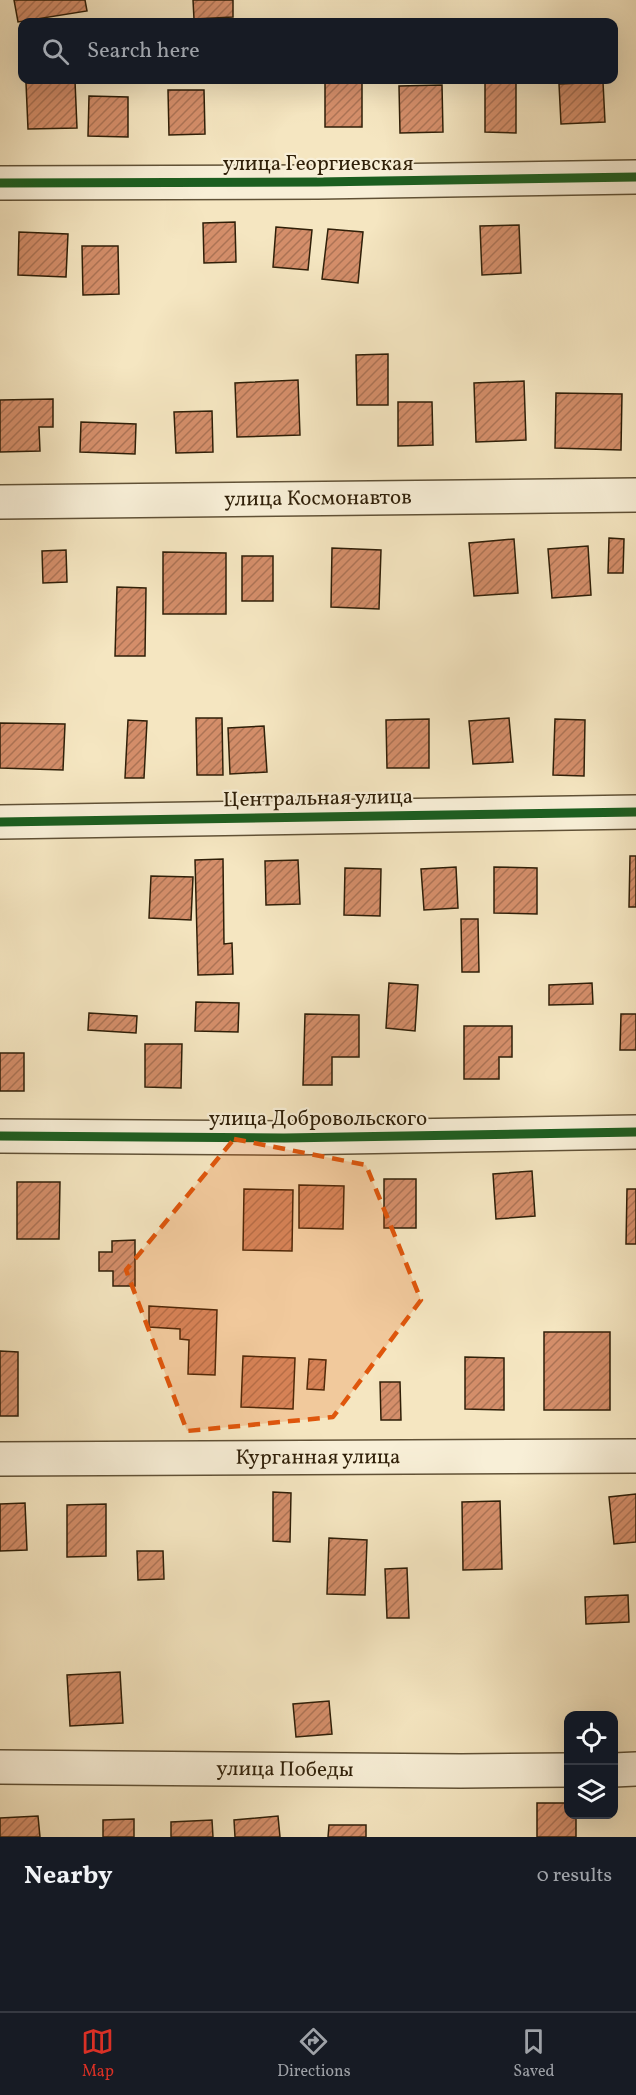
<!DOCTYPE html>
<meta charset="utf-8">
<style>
:root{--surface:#171b24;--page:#20242c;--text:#f1f3f6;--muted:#9ea1a6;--line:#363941;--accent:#d93025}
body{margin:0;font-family:Vollkorn,serif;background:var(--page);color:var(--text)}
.controls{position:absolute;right:18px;bottom:18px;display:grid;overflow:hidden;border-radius:12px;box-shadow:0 6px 24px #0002}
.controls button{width:54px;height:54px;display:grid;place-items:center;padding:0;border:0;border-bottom:2px solid var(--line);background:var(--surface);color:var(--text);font:30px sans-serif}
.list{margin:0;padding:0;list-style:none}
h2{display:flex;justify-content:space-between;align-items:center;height:78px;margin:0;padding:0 24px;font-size:26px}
h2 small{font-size:20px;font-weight:400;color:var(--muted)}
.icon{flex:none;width:33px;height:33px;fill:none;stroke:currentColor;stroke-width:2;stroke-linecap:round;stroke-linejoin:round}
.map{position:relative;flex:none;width:636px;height:1837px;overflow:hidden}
.search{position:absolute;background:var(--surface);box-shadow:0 6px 24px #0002;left:18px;right:18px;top:18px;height:66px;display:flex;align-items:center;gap:15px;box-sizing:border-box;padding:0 21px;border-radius:12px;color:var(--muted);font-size:22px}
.sheet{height:174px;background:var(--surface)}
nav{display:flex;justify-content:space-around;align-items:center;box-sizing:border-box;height:84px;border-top:2px solid var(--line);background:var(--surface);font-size:16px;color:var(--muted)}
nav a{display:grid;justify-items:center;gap:3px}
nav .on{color:var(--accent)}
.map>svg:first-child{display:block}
.building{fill:url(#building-hatch);stroke:#2f1f08;stroke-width:1.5}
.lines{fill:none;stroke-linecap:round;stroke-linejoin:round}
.minor-casing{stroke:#605136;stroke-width:36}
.minor{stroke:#f8efd7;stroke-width:33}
.cycleway-casing{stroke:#f8efd7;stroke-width:13}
.cycleway{stroke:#1b5e20;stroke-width:9}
.marked{fill:#df560c;fill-opacity:0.2;stroke:#df560c;stroke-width:4.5;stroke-dasharray:12 8;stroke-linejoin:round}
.labels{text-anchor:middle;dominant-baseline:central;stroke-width:4.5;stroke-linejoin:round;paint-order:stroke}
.street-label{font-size:21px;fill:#2f1f08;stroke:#f8efd7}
</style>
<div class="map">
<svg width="636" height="1837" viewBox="0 0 636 1837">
<defs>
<pattern id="building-hatch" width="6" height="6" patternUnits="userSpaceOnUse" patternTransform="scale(1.5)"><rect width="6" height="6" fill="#d48e6a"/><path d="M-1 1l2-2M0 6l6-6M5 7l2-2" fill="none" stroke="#ac7355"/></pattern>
</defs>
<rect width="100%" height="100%" fill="#f5e6c1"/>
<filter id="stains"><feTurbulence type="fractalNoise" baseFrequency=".00333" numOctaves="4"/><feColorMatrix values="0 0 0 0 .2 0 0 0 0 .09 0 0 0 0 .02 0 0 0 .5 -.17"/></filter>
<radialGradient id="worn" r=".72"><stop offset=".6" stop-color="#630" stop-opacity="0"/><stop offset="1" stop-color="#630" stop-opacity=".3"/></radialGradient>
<g class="building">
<polygon points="14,0 85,0 87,11 18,22"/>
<polygon points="193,0 233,0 233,17 194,19"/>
<rect x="325" y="80" width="37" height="47"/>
<polygon points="75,81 77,128 28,129 26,83"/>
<polygon points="603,82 605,122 561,124 559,84"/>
<polygon points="485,83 516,83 516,133 485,132"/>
<polygon points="442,85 443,132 400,133 399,86"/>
<polygon points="168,90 204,90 205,134 169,135"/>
<polygon points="89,96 128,97 128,137 88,136"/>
<polygon points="235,222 236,262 204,263 203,223"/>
<polygon points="519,225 521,273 482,275 480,226"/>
<polygon points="276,227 312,230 308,270 273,267"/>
<polygon points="328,229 363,232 358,283 322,279"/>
<polygon points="19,232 68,234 66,277 18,275"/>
<polygon points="82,246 118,246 119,294 83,295"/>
<polygon points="388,354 388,405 357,405 356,355"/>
<polygon points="298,380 300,435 237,437 235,383"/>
<polygon points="524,381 526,440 476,442 474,383"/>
<polygon points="556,393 622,394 621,450 555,448"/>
<polygon points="53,399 53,427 39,427 40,451 0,452 0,400"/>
<polygon points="398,402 432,402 433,445 398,446"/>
<polygon points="212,411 213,452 176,453 174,412"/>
<polygon points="81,422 136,424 135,454 80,452"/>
<polygon points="609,538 624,539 623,573 608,573"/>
<polygon points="514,539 518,593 474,596 469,543"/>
<polygon points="588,546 591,595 552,598 548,549"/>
<polygon points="332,548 381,550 379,609 331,607"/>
<polygon points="66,550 67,582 43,583 42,551"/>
<polygon points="163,552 226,553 226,614 163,614"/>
<rect x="242" y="556" width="31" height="45"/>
<polygon points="117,587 146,588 145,656 115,656"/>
<polygon points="196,718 222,718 223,775 197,775"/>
<polygon points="509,718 513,762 473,764 469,721"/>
<polygon points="429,719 429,768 387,768 386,720"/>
<polygon points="555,719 585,720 584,776 553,775"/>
<polygon points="128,720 147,721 144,778 125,778"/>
<polygon points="0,723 65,724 63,770 0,768"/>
<polygon points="264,726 267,772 230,774 228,728"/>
<polygon points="630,856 636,856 636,907 629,907"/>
<polygon points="223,859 224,944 232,943 233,974 198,975 195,860"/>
<polygon points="298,860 300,904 266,905 265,861"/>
<polygon points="456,867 458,908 424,910 421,869"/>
<polygon points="494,867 537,868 537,914 494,913"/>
<polygon points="345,868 381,869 380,916 344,915"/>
<polygon points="151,876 193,877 191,920 149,918"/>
<polygon points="461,919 478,919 479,972 462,972"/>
<polygon points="389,983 418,985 415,1031 386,1028"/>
<polygon points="592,983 593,1004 549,1005 549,985"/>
<polygon points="196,1002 239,1003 238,1032 195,1031"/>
<polygon points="89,1013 137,1016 136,1033 88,1030"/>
<polygon points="305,1014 359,1015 359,1057 332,1057 332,1085 303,1085"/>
<polygon points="621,1014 636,1014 636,1050 620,1050"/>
<polygon points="464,1026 512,1026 512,1057 499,1057 499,1079 464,1079"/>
<polygon points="145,1044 182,1044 181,1088 145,1087"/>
<rect x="0" y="1053" width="24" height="38"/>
<polygon points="532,1171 535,1216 496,1219 493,1174"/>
<rect x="384" y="1179" width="32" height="49"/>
<polygon points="17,1182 60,1182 59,1239 17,1239"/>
<polygon points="299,1185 344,1186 343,1229 299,1228"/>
<polygon points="244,1189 293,1190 292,1251 243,1250"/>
<polygon points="627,1189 636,1189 636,1244 626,1244"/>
<polygon points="135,1240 135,1286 113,1286 113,1271 99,1271 99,1252 112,1252 112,1241"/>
<polygon points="149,1306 217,1310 215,1375 188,1374 189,1340 180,1339 180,1329 149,1327"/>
<rect x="544" y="1332" width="66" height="78"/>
<polygon points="0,1351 18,1352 18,1416 0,1416"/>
<polygon points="243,1356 295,1358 293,1409 241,1407"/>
<polygon points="465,1357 504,1358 504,1410 465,1409"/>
<polygon points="309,1359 326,1360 324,1390 307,1389"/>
<polygon points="380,1382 400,1382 401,1420 381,1420"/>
<polygon points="273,1492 291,1493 290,1542 273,1541"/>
<polygon points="636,1494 636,1542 614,1544 609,1497"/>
<polygon points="500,1501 502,1569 463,1570 462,1502"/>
<polygon points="25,1503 27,1550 0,1551 0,1504"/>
<polygon points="106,1504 106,1556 67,1557 67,1505"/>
<polygon points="329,1538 367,1540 365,1595 327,1594"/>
<polygon points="137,1551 163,1551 164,1579 138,1580"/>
<polygon points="407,1568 409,1618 387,1618 385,1569"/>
<polygon points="628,1595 629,1622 586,1624 585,1597"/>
<polygon points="120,1672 123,1723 70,1726 67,1675"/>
<polygon points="329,1701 332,1734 296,1737 293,1704"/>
<polygon points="537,1803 568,1803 568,1814 576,1814 576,1837 537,1837"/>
<polygon points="38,1816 40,1837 0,1837 0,1818"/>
<polygon points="278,1816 280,1837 235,1837 234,1820"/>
<polygon points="134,1819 134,1837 103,1837 103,1820"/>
<polygon points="212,1820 213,1837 171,1837 171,1822"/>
<polygon points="329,1825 366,1825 366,1837 328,1837"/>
</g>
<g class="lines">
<defs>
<g id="minor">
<polyline points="0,183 318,182 636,177"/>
<path id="s1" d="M0 502 636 495"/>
<polyline points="0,822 636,812"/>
<polyline points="0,1136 284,1138 636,1132"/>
<path id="s2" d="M0 1459 636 1456"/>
<path id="s3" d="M0 1767 461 1771 568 1770"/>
<polyline points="614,1770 636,1769"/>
</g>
</defs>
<use href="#minor" class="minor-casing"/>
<use href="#minor" class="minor"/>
<defs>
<g id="cycleway">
<polyline points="0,183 318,182 636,177"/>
<polyline points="0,822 636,812"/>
<polyline points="0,1136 284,1138 636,1132"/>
</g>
</defs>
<use href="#cycleway" class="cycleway-casing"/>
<use href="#cycleway" class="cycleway"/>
</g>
<path class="marked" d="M234 1139 366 1165 421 1300 333 1417 187 1431 126 1270Z"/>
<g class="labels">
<g class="street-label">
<text x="318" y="164">улица Георгиевская</text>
<text stroke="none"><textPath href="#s1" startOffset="318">улица Космонавтов</textPath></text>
<text transform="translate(318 799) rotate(-1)">Центральная улица</text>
<text x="318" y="1119">улица Добровольского</text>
<text stroke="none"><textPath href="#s2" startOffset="318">Курганная улица</textPath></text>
<text stroke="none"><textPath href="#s3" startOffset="285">улица Победы</textPath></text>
</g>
</g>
<rect width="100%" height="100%" filter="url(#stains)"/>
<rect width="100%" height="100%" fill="url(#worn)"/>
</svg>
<div class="controls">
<button><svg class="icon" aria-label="locate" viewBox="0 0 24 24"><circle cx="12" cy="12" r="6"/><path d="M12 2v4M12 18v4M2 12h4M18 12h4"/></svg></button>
<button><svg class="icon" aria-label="layers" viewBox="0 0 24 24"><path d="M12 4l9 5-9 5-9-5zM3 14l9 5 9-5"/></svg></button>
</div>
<div class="search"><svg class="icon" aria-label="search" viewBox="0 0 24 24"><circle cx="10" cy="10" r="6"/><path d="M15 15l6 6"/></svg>Search here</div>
</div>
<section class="sheet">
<h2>Nearby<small>0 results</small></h2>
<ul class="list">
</ul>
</section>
<nav>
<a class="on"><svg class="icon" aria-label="map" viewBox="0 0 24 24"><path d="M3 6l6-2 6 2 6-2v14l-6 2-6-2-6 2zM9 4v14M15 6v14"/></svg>Map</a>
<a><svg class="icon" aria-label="directions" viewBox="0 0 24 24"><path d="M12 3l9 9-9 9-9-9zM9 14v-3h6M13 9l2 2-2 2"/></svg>Directions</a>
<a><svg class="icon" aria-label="saved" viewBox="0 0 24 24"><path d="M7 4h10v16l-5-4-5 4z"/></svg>Saved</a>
</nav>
